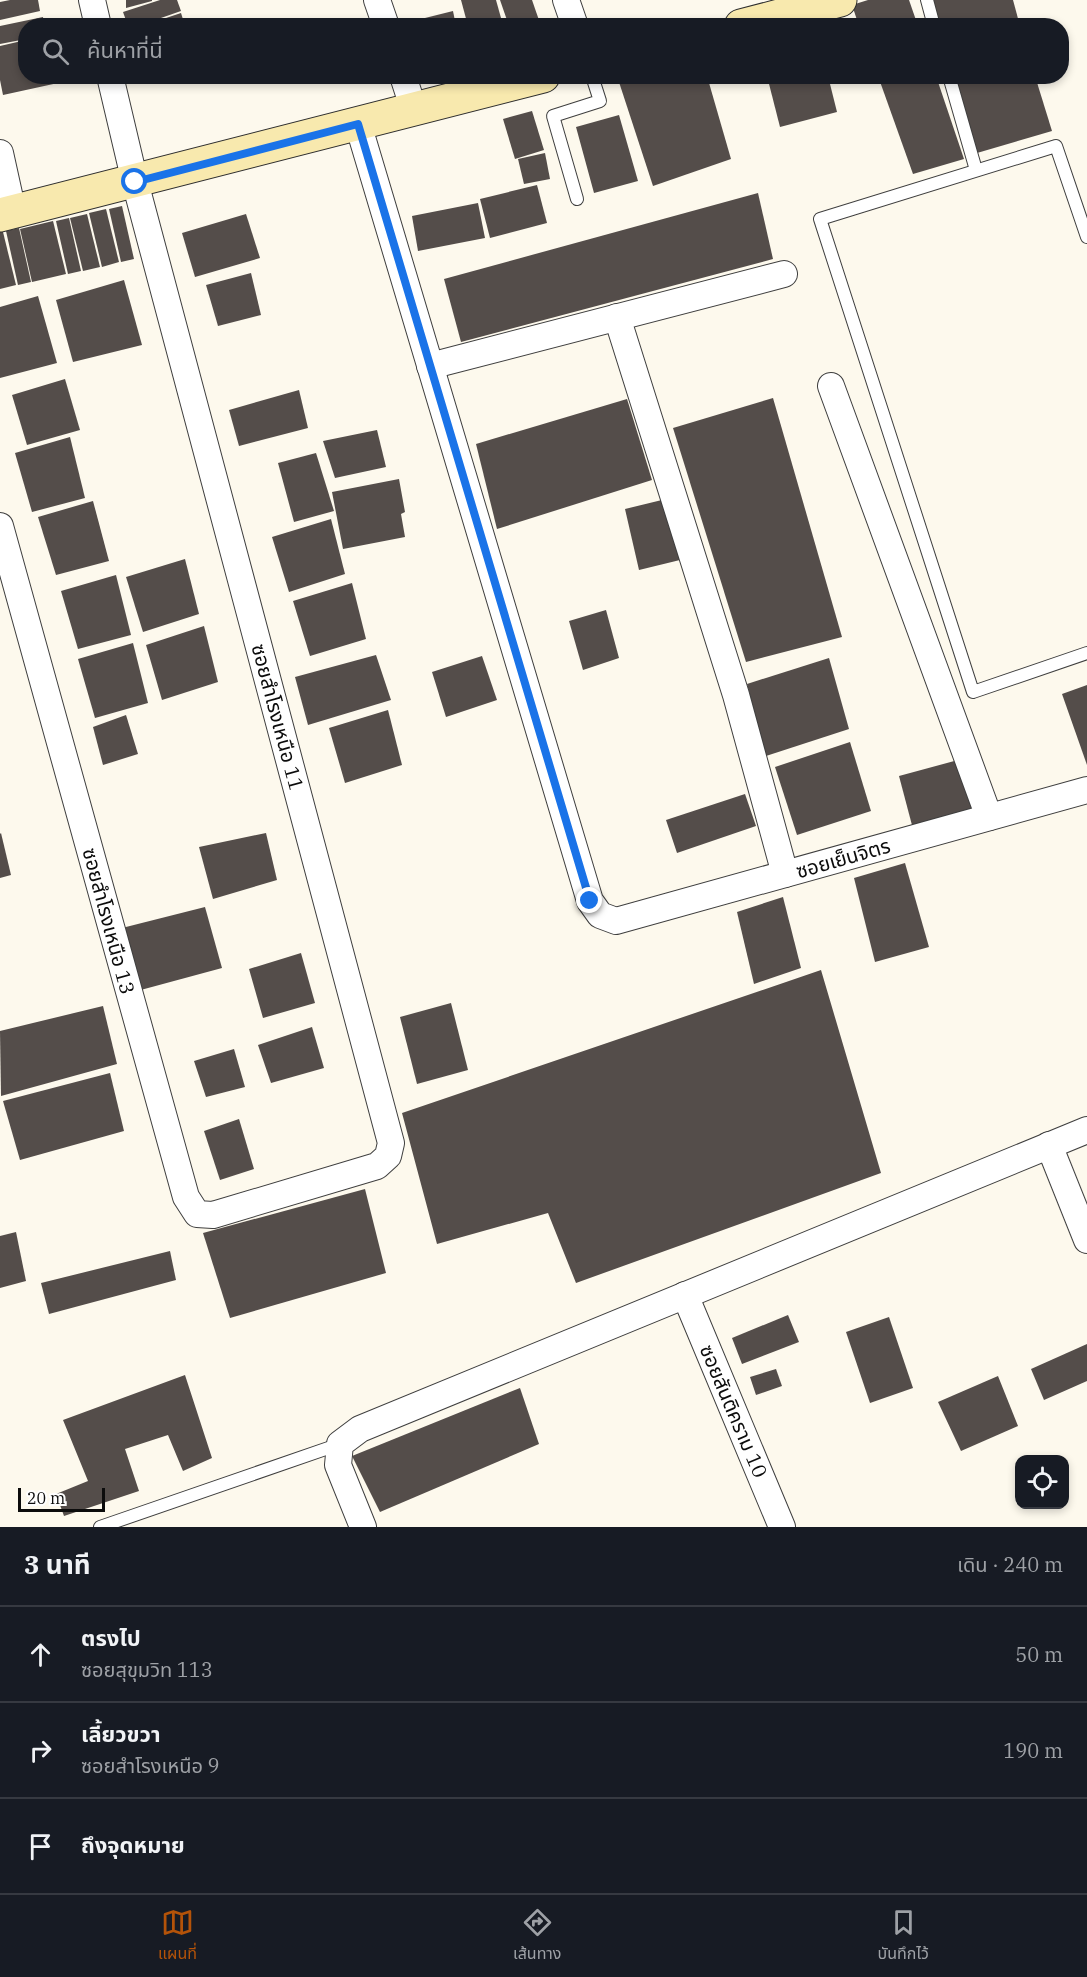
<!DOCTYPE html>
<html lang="th">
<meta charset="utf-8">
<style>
:root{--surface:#171b24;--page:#20242c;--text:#f1f3f6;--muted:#9ea1a6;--line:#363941;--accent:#b45309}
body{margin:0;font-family:"IBM Plex Serif","Noto Sans Thai",serif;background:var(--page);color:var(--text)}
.controls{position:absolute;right:18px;bottom:18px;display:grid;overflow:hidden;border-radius:12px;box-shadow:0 3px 9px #0003}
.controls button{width:54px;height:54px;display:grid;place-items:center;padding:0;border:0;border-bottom:2px solid var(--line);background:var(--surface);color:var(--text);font:30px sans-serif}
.scale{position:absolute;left:18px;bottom:15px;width:87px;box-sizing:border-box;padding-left:6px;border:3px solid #0c0c0c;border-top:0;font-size:16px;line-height:21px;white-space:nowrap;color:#0c0c0c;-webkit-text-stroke:4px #fff;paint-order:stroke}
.stop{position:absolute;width:18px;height:18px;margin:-14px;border:4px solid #1a73e8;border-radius:50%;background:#fff}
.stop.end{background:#1a73e8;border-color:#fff;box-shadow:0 2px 6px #0008}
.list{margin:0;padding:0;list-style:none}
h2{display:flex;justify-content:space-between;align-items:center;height:78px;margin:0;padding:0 24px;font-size:26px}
h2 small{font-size:20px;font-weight:400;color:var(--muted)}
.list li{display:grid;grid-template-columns:39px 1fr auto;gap:18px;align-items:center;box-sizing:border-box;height:96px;padding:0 24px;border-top:2px solid var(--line)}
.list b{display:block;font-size:22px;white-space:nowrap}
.list p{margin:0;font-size:20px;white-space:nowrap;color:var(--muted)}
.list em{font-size:20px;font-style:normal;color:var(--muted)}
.icon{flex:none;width:33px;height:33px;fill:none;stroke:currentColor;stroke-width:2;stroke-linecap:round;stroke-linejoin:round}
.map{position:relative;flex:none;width:1087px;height:1527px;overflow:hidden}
.search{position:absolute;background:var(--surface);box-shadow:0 3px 9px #0003;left:18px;right:18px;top:18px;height:66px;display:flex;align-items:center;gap:15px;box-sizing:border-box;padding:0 21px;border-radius:24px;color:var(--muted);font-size:22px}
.sheet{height:366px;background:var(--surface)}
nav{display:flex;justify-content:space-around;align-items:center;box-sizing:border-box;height:84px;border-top:2px solid var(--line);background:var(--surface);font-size:16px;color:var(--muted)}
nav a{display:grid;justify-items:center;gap:3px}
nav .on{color:var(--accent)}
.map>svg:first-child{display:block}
.building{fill:#544d4a}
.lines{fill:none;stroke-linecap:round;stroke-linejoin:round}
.service-casing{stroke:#3f3f3f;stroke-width:14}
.minor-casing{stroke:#3f3f3f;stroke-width:28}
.secondary-casing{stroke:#2e2e2e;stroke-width:35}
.service{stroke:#fff;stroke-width:12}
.minor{stroke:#fff;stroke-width:26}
.secondary{stroke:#f8e9ae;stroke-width:33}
.route{stroke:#1a73e8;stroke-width:8}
.labels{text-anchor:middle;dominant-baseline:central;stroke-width:6;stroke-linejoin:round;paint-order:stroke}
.street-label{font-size:20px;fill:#0c0c0c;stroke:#fff}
</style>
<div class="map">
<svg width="1087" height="1527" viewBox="0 0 1087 1527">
<rect width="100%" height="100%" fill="#fdf9ed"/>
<g class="building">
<polygon points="10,0 38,0 40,11 0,20 0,2"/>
<polygon points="126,0 152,0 152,1 126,8"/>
<polygon points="160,0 177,0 181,11 138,26 128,26 123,12"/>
<polygon points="461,0 496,0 501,18 474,26 468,26"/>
<polygon points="500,0 532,0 541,26 509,26"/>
<polygon points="868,0 909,0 918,26 859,26 852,5"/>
<polygon points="931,0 1013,0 1020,26 939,26"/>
<polygon points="453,11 456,26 397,26 397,25"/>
<polygon points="181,13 185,26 145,26 145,25"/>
<polygon points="43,17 44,26 26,26 26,39 0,44 0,26"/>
<polygon points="26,40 26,76 56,76 58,83 3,95 0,80 0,46"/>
<polygon points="627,76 707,76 731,159 653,186 618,79"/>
<polygon points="767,76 828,76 837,112 780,127"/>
<polygon points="878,76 936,76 964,159 913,174"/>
<polygon points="954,76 1035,76 1052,131 977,153"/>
<polygon points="532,111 544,150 515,159 503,119"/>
<polygon points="619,115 638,181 594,193 576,127"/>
<polygon points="545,153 550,179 524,184 518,159"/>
<polygon points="537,185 547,223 490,238 480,199"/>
<polygon points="758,193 773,259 461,342 444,279"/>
<polygon points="478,203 485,238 418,251 412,216"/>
<polygon points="122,206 134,259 121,262 109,209"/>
<polygon points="106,209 119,262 102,267 89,213"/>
<polygon points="87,214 100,267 83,271 70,218"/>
<polygon points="246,214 260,258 195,277 182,233"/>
<polygon points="69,218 81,271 68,274 56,221"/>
<polygon points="53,221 66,274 32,282 20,229"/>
<polygon points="19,228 31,282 18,285 6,231"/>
<polygon points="0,232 3,232 16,285 0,289"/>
<polygon points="251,273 261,315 218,326 206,285"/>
<polygon points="124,280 142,345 73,362 56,300"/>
<polygon points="38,296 57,363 0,378 0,307"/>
<polygon points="65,379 80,430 27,445 12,395"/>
<polygon points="299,390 308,428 239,446 229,410"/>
<polygon points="773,398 842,637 746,662 673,428"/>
<polygon points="627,399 652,480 497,529 476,444"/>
<polygon points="377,430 386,467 335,478 323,441"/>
<polygon points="70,437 85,498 32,512 15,453"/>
<polygon points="316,453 334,511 294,522 278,463"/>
<polygon points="399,479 405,512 401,514 405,537 343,549 332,492"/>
<polygon points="666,499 680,560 639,570 625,509"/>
<polygon points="93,501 109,561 56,575 38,517"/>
<polygon points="331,519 345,574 289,592 272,537"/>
<polygon points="185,559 199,614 143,632 126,577"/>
<polygon points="116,575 131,635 78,649 61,591"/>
<polygon points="352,583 366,639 310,656 293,601"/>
<polygon points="606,610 619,658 583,670 569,621"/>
<polygon points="204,626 218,682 162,700 146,645"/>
<polygon points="133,643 148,703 95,718 78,659"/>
<polygon points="376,655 391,700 308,725 295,677"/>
<polygon points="482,656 497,700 446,717 432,672"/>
<polygon points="829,658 849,729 766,756 747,684"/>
<polygon points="1087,685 1087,765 1062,694"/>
<polygon points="388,710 402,765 345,783 329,728"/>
<polygon points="126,715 138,754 103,765 93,727"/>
<polygon points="850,742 871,811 797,835 775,767"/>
<polygon points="958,760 973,812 913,829 899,776"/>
<polygon points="745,794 756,826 677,853 666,820"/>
<polygon points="1,833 11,875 0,878 0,834"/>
<polygon points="266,833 277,880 213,899 199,847"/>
<polygon points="905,863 929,947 875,962 854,878"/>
<polygon points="783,897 801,968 754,984 737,912"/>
<polygon points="205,907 222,968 137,991 122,928"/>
<polygon points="301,953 315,1003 263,1018 249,969"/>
<polygon points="821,970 881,1173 576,1283 548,1213 437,1244 402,1113"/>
<polygon points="451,1003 468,1070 417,1084 400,1017"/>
<polygon points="103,1006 117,1064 1,1096 0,1031"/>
<polygon points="312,1027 324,1068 271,1083 258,1045"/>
<polygon points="234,1049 245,1087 206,1097 194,1061"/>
<polygon points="110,1073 124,1131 20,1160 3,1101"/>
<polygon points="239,1119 254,1169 220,1180 204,1131"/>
<polygon points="365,1189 386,1273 230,1318 203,1233"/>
<polygon points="16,1232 26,1281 0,1288 0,1236"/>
<polygon points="170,1251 176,1280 49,1314 41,1283"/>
<polygon points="788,1315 799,1342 742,1364 732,1338"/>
<polygon points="889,1317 913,1388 870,1403 846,1332"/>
<polygon points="1087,1344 1087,1381 1044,1400 1031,1369"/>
<polygon points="776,1369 782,1386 756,1395 750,1377"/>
<polygon points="185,1375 212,1458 183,1471 168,1435 125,1449 139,1491 64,1516 56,1494 88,1481 63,1420"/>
<polygon points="998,1376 1018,1426 961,1451 938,1402"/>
<polygon points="520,1388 539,1444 380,1512 352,1456"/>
</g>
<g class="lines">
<defs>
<g id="service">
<polyline points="927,0 934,26"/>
<polyline points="949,76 976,170"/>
<polyline points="577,199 553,116 600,101 592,76"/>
<polyline points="1087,237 1056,146 820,219 973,692 1087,653"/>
<polyline points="100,1527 340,1444"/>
</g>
<g id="minor">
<polyline points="92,0 98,26"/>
<polyline points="377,0 386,26"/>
<polyline points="566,0 575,26"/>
<polyline points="403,76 414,110"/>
<polyline points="358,124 590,901 600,915 616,921 1087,790"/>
<polyline points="0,153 13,212"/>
<polyline points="617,317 736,695 785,874"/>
<polyline points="430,366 784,274"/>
<polyline points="831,386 989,817"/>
<polyline points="0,526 186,1197 197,1214 213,1215 377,1166 388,1156 391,1143 135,182 110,76"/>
<polyline points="1049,1145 1087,1240"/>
<polyline points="685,1295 782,1527"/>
<polyline points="363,1527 338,1465 340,1444 360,1429 1087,1130"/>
</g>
<g id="secondary">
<polyline points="741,26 840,0"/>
<polyline points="0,215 543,76"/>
</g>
</defs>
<use href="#service" class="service-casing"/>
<use href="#minor" class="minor-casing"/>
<use href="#secondary" class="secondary-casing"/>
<use href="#service" class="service"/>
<use href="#minor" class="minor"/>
<use href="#secondary" class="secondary"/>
</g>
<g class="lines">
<polyline class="route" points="135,182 358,124 590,901"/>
</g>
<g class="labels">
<g class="street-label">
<text transform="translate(278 717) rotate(75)">ซอยสำโรงเหนือ 11</text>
<text transform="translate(843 858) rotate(-16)">ซอยเย็นจิตร</text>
<text transform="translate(109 921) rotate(75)">ซอยสำโรงเหนือ 13</text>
<text transform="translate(734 1411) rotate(67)">ซอยสันติคราม 10</text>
</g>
</g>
</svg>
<div class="controls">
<button><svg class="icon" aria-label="locate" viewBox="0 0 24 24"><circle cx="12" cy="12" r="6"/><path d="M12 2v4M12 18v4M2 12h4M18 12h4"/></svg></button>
</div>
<div class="scale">20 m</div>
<div class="stop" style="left:135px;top:182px"></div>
<div class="stop end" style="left:590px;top:901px"></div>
<div class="search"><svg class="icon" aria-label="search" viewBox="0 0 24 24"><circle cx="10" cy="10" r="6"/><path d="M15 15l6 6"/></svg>ค้นหาที่นี่</div>
</div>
<section class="sheet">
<h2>3 นาที<small>เดิน · 240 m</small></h2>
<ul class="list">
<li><svg class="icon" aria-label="ahead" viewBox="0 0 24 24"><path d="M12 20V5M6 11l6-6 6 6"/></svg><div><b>ตรงไป</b><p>ซอยสุขุมวิท 113</p></div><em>50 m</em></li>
<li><svg class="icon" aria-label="right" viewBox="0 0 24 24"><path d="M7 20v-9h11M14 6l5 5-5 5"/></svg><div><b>เลี้ยวขวา</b><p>ซอยสำโรงเหนือ 9</p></div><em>190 m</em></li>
<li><svg class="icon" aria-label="arrive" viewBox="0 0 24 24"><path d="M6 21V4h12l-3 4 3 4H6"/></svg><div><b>ถึงจุดหมาย</b></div></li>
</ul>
</section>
<nav>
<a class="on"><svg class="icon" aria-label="map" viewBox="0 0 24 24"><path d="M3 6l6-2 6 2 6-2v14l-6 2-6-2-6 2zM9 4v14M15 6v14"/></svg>แผนที่</a>
<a><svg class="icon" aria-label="directions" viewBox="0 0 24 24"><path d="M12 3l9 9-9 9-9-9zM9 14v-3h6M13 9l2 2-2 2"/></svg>เส้นทาง</a>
<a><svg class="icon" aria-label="saved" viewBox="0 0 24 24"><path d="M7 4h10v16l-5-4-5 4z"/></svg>บันทึกไว้</a>
</nav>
